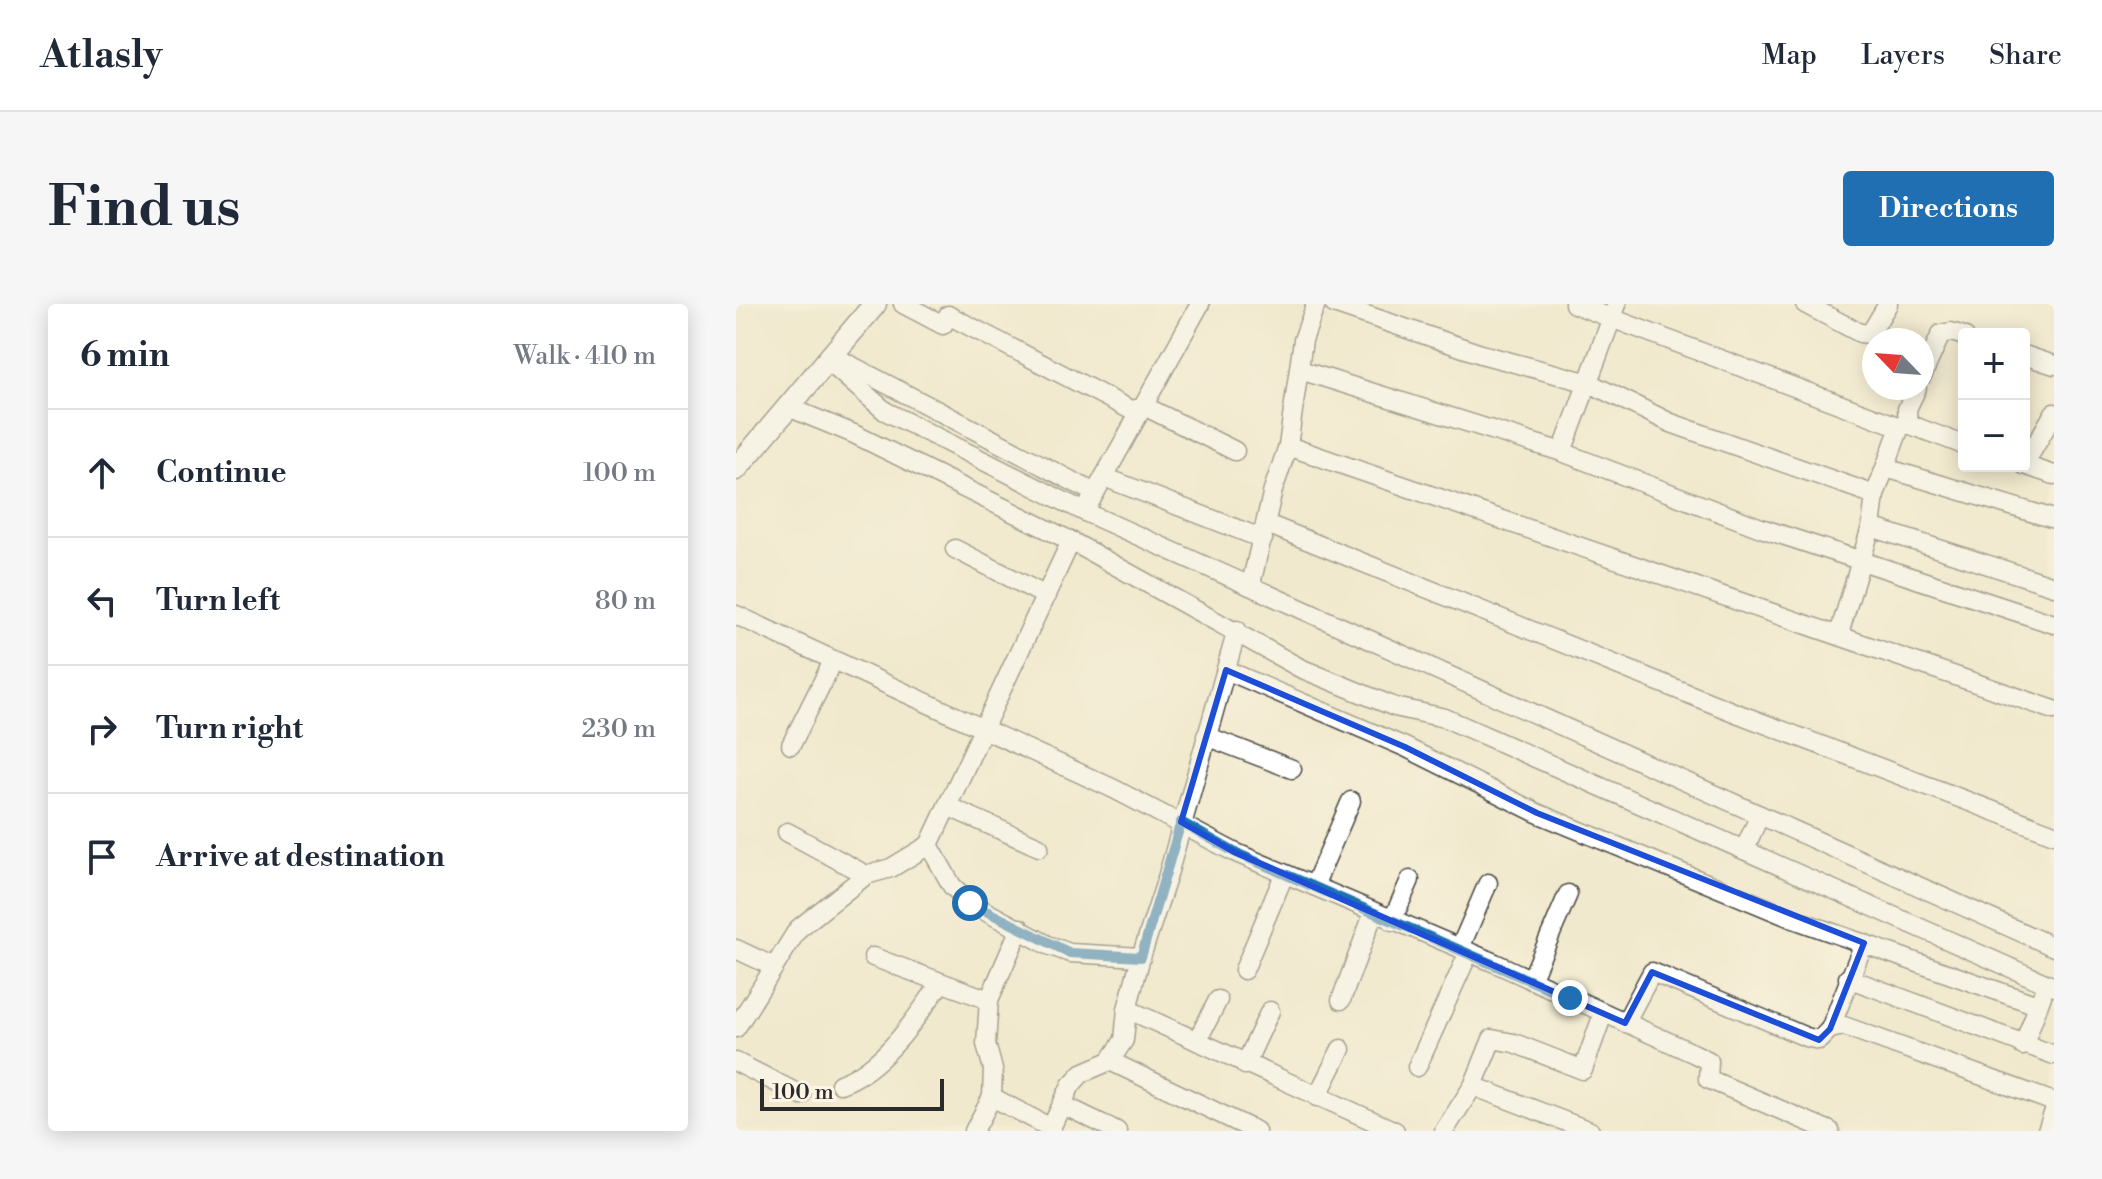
<!DOCTYPE html>
<meta charset="utf-8">
<style>
:root{--surface:#fff;--page:#f6f6f7;--text:#1f2937;--muted:#747a83;--line:#e0e1e3;--accent:#1f6fb2}
body{margin:0;font-family:"Libre Bodoni",serif;background:var(--page);color:var(--text)}
.controls{position:absolute;right:24px;top:24px;display:grid;overflow:hidden;border-radius:8px;box-shadow:0 4px 20px #0003}
.controls button{width:72px;height:72px;display:grid;place-items:center;padding:0;border:0;border-bottom:2px solid var(--line);background:var(--surface);color:var(--text);font:40px sans-serif}
.compass{position:absolute;left:1126px;top:24px;width:72px;height:72px;border-radius:50%;background:var(--surface);box-shadow:0 4px 20px #0003;rotate:295deg}
.scale{position:absolute;left:24px;bottom:20px;width:184px;box-sizing:border-box;padding-left:8px;border:4px solid #2b2b2b;border-top:0;font-size:22px;line-height:28px;white-space:nowrap;color:#2b2b2b;-webkit-text-stroke:6px #fcf5e5;paint-order:stroke}
.stop{position:absolute;width:24px;height:24px;margin:-18px;border:6px solid #1f6fb2;border-radius:50%;background:#fff}
.stop.end{background:#1f6fb2;border-color:#fff;box-shadow:0 2px 8px #0008}
.list{margin:0;padding:0;list-style:none}
h2{display:flex;justify-content:space-between;align-items:center;height:104px;margin:0;padding:0 32px;font-size:34px}
h2 small{font-size:26px;font-weight:400;color:var(--muted)}
.list li{display:grid;grid-template-columns:52px 1fr auto;gap:24px;align-items:center;box-sizing:border-box;height:128px;padding:0 32px;border-top:2px solid var(--line)}
.list b{display:block;font-size:30px;white-space:nowrap}
.list em{font-size:26px;font-style:normal;color:var(--muted)}
.icon{flex:none;width:44px;height:44px;fill:none;stroke:currentColor;stroke-width:2;stroke-linecap:round;stroke-linejoin:round}
.map{position:relative;flex:none;width:1318px;height:827px;overflow:hidden;border-radius:8px}
header{display:flex;align-items:center;gap:48px;box-sizing:border-box;height:112px;padding:0 40px;background:var(--surface);border-bottom:2px solid var(--line)}
header strong{font-size:38px}
nav{display:flex;gap:44px;margin-inline-start:auto;font-size:28px}
.intro{display:flex;align-items:center;justify-content:space-between;box-sizing:border-box;height:192px;padding:0 48px}
h1{margin:0;font-size:56px}
.button{padding:20px 36px;border-radius:8px;background:var(--accent);color:#fff;font-size:28px;font-weight:700}
main{display:flex;gap:48px;padding:0 48px}
aside{flex:1;background:var(--surface);border-radius:8px;box-shadow:0 4px 20px #0003}
.map>svg:first-child{display:block}
.lines{fill:none;stroke-linecap:round;stroke-linejoin:round}
.minor-casing{stroke:#494843;stroke-width:21}
.major-casing{stroke:#494843;stroke-width:25}
.minor{stroke:#fff;stroke-width:18}
.major{stroke:#fff;stroke-width:22}
.route{stroke:#1f6fb2;stroke-width:10}
.marked{fill:none;stroke:#1d4ed8;stroke-width:6;stroke-linejoin:round}
</style>
<header>
<strong>Atlasly</strong>
<nav><a>Map</a><a>Layers</a><a>Share</a></nav>
</header>
<div class="intro"><h1>Find us</h1><a class="button">Directions</a></div>
<main>
<aside>
<h2>6 min<small>Walk · 410 m</small></h2>
<ul class="list">
<li><svg class="icon" aria-label="ahead" viewBox="0 0 24 24"><path d="M12 20V5M6 11l6-6 6 6"/></svg><div><b>Continue</b></div><em>100 m</em></li>
<li><svg class="icon" aria-label="left" viewBox="0 0 24 24"><path d="M17 20v-9H6M10 6l-5 5 5 5"/></svg><div><b>Turn left</b></div><em>80 m</em></li>
<li><svg class="icon" aria-label="right" viewBox="0 0 24 24"><path d="M7 20v-9h11M14 6l5 5-5 5"/></svg><div><b>Turn right</b></div><em>230 m</em></li>
<li><svg class="icon" aria-label="arrive" viewBox="0 0 24 24"><path d="M6 21V4h12l-3 4 3 4H6"/></svg><div><b>Arrive at destination</b></div></li>
</ul>
</aside>
<div class="map">
<svg width="1318" height="827" viewBox="0 0 1318 827">
<rect width="100%" height="100%" fill="#fcf5e5"/>
<filter id="ink" filterUnits="userSpaceOnUse"><feTurbulence type="fractalNoise" baseFrequency=".0125" numOctaves="2"/><feDisplacementMap in="SourceGraphic" scale="16" xChannelSelector="R" yChannelSelector="G"/><feConvolveMatrix kernelMatrix="1 2 1 2 8 2 1 2 1" color-interpolation-filters="sRGB"/></filter>
<filter id="wash" filterUnits="userSpaceOnUse"><feTurbulence type="fractalNoise" baseFrequency=".006" numOctaves="4" result="noise"/><feDisplacementMap in="SourceGraphic" scale="32" xChannelSelector="R" yChannelSelector="G"/><feGaussianBlur stdDeviation="1.8" result="paint"/><feColorMatrix in="noise" values="0 0 0 0 0 0 0 0 0 0 0 0 0 0 0 0 0 1.4 0 .05"/><feComposite in="paint" operator="in"/></filter>
<g filter="url(#wash)">
<rect width="100%" height="100%" fill="#f1e9cd"/>
</g>
<g filter="url(#ink)">
<g class="lines">
<defs>
<g id="minor">
<polyline points="167,0 207,21 212,11 395,106 410,103 499,147"/>
<polyline points="598,0 745,50 853,79 935,119 1139,191"/>
<polyline points="838,0 1164,123 1172,120 1228,141"/>
<polyline points="1069,0 1124,29 1134,30 1152,0"/>
<polyline points="1288,51 1318,61"/>
<polyline points="97,52 359,189"/>
<polyline points="92,57 149,107 349,208 1318,643"/>
<polyline points="564,66 826,148 1025,224 1318,320"/>
<polyline points="1186,72 1205,30 1215,28 1228,32"/>
<polyline points="52,103 118,130 335,237 564,364 659,403 709,414 1318,683"/>
<polyline points="1172,120 1171,105 1181,84"/>
<polyline points="552,142 1318,406"/>
<polyline points="826,148 881,0"/>
<polyline points="1288,161 1318,109"/>
<polyline points="1288,161 1318,171"/>
<polyline points="1150,164 1318,215"/>
<polyline points="368,173 527,235"/>
<polyline points="354,198 464,0"/>
<polyline points="531,220 995,407 1318,530"/>
<polyline points="1135,223 1318,282"/>
<polyline points="219,245 310,292"/>
<polyline points="515,280 537,186 552,142 567,36 580,0"/>
<polyline points="0,311 378,485 498,548 759,659 959,750 973,757 972,775 1094,827"/>
<polyline points="1103,330 1135,223 1139,191 1164,123"/>
<polyline points="490,366 669,443 801,509 1055,614 1301,701"/>
<polyline points="470,432 556,465"/>
<polyline points="55,441 97,357"/>
<polyline points="211,502 303,543"/>
<polyline points="51,528 130,571"/>
<polyline points="193,541 216,582 234,599 312,641 334,649 405,653"/>
<polyline points="1008,546 1024,511"/>
<polyline points="578,582 615,497"/>
<polyline points="656,617 674,576"/>
<polyline points="724,644 752,579"/>
<polyline points="0,645 36,662"/>
<polyline points="137,653 253,696"/>
<polyline points="508,666 548,571"/>
<polyline points="1112,674 1318,751"/>
<polyline points="795,676 832,590"/>
<polyline points="605,696 638,608"/>
<polyline points="391,705 659,827"/>
<polyline points="889,719 916,668 1070,733 1083,736 1094,725 1108,722 1318,798"/>
<polyline points="0,724 62,625 130,571 155,564 193,541 335,237"/>
<polyline points="1094,725 1128,639"/>
<polyline points="461,737 482,696"/>
<polyline points="1287,742 1306,692"/>
<polyline points="374,757 520,827"/>
<polyline points="0,758 65,791"/>
<polyline points="509,761 534,707"/>
<polyline points="681,763 733,648"/>
<path d="M104 780C146 766 179 716 204 680"/>
<polyline points="737,782 854,827"/>
<polyline points="256,793 315,824 335,781 346,769 374,757 388,736 391,705 405,653 431,574 501,326"/>
<polyline points="581,793 605,745"/>
<polyline points="327,801 381,827"/>
<polyline points="238,827 256,793 257,765 250,740 253,696 284,624"/>
<polyline points="708,827 737,782 756,735 778,739 847,766 867,710"/>
<polyline points="1311,827 1318,807"/>
</g>
<polyline id="major" points="0,165 139,0"/>
</defs>
<use href="#minor" class="minor-casing"/>
<use href="#major" class="major-casing"/>
<use href="#minor" class="minor"/>
<use href="#major" class="major"/>
</g>
</g>
<g class="lines" filter="url(#ink)">
<polyline class="route" points="234,599 334,649 405,653 445,518 498,548 834,694"/>
</g>
<path d="M0 0H1318V827H0ZM490 366 669 443 801 509 1128 639 1094 725 1083 736 916 668 889 719 498 548 445 518Z" fill="#f1e9cd" fill-opacity=".55" fill-rule="evenodd"/>
<path class="marked" d="M490 366 669 443 801 509 1128 639 1094 725 1083 736 916 668 889 719 498 548 445 518Z"/>
</svg>
<div class="controls">
<button>+</button>
<button>−</button>
</div>
<svg class="compass" viewBox="-18 -18 36 36"><path d="M0-13l5 13h-10z" fill="#e53935"/><path d="M0 13l5-13h-10z" fill="#747a83"/></svg>
<div class="scale">100 m</div>
<div class="stop" style="left:234px;top:599px"></div>
<div class="stop end" style="left:834px;top:694px"></div>
</div>
</main>
